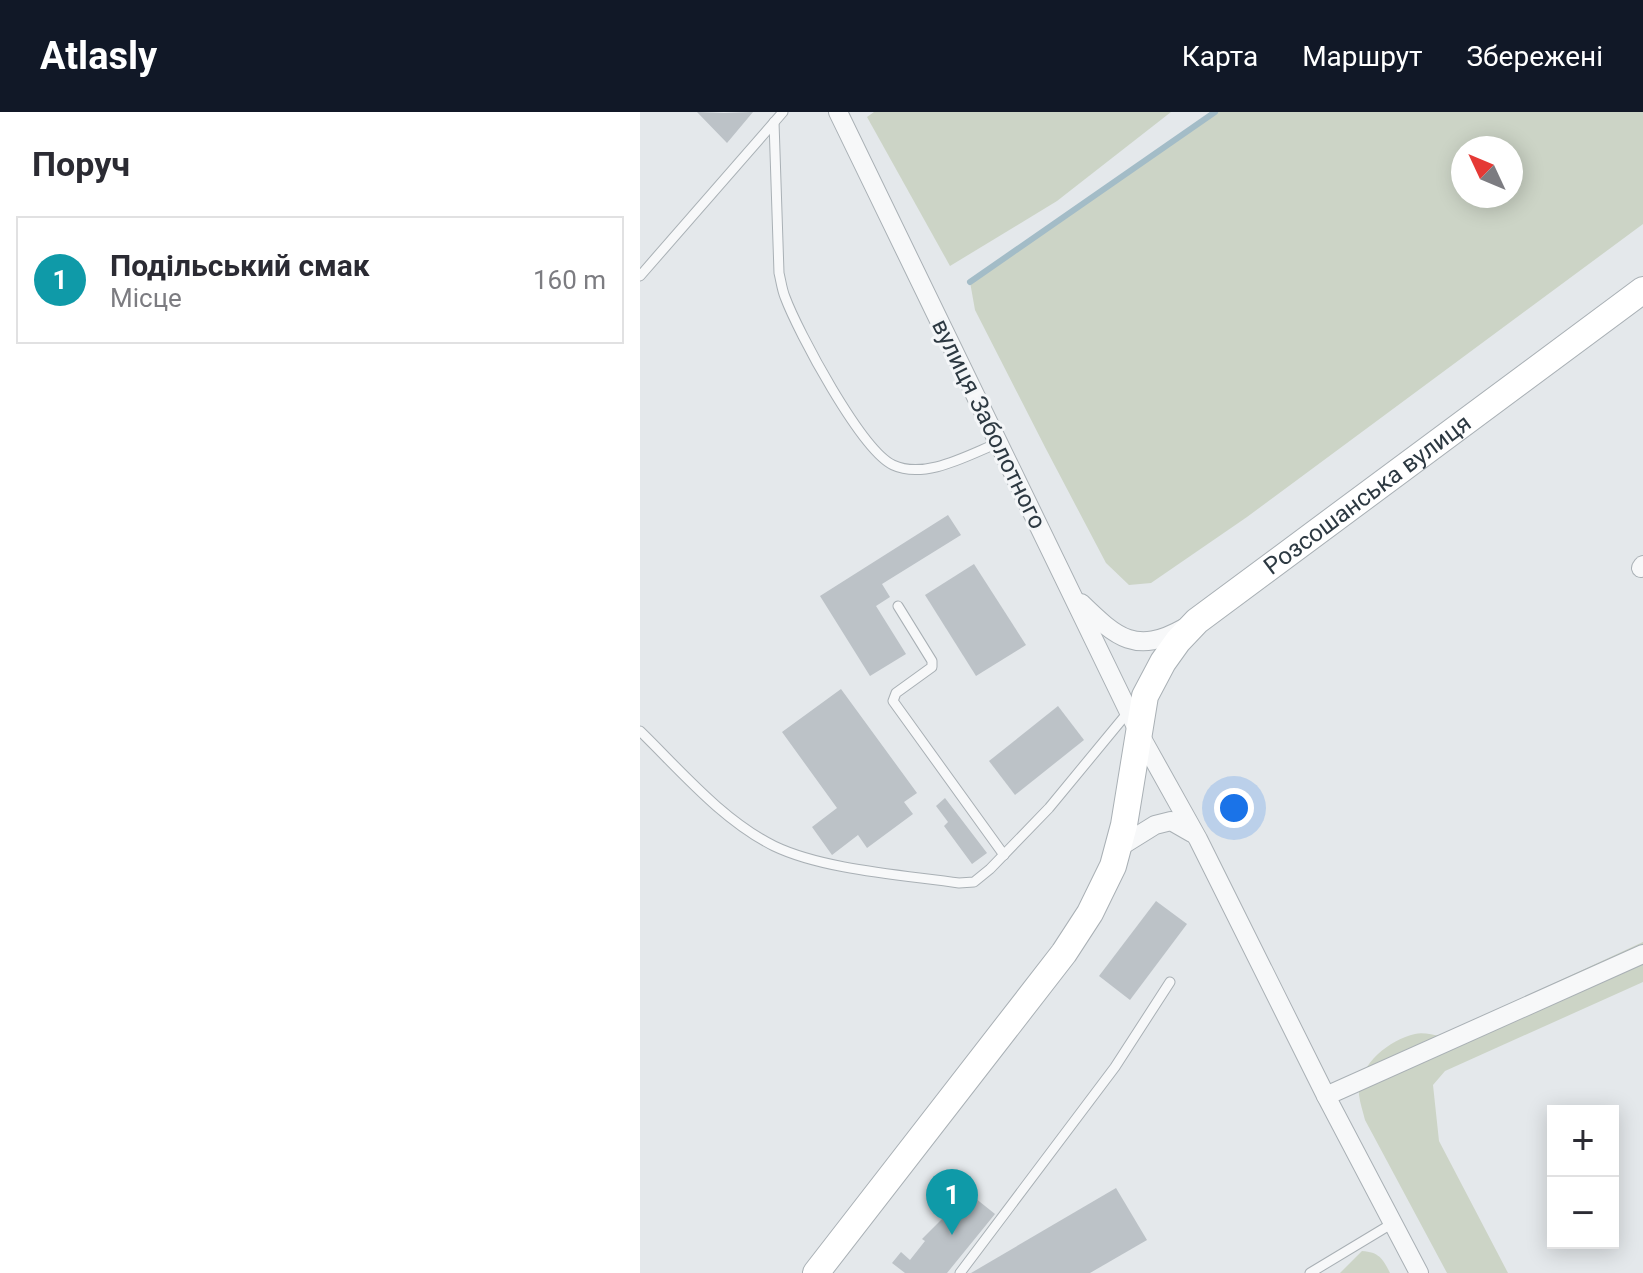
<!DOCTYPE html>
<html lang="uk">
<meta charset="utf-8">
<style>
:root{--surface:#fff;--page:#f7f7f7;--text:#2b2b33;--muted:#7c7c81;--line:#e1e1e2;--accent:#111827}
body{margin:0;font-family:Roboto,sans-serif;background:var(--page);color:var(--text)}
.controls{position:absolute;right:24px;bottom:24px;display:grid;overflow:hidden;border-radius:0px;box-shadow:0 4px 20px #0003}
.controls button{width:72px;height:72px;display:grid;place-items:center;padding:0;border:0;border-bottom:2px solid var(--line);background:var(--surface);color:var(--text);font:40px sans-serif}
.compass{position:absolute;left:811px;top:24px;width:72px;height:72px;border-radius:50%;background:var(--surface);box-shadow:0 4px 20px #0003;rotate:314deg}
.you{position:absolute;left:594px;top:696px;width:28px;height:28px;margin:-20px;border:6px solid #fff;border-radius:50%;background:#1a73e8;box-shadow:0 0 0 12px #1a73e833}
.badge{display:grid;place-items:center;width:52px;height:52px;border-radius:50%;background:var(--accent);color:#fff;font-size:26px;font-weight:700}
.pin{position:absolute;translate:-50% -66px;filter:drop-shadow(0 2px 4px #0008)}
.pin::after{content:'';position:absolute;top:42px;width:28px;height:24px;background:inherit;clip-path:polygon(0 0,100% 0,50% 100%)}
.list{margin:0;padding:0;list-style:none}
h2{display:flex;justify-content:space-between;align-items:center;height:104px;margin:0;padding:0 32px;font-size:34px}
h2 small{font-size:26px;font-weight:400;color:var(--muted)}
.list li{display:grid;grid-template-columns:52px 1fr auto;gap:24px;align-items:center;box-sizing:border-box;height:128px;margin:0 16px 16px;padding:0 16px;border:2px solid var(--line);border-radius:0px}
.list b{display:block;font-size:30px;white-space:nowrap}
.list p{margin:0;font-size:26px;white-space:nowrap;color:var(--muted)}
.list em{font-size:26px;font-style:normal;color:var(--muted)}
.map{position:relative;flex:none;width:1003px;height:1161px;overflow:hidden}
header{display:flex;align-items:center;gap:48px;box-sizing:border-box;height:112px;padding:0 40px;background:var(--accent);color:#fff}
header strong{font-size:38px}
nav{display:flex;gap:44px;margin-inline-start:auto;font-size:28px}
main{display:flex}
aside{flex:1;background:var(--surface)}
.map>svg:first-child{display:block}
.green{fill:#ccd4c6;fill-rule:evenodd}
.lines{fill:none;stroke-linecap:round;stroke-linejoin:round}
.stream{stroke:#a3bcc7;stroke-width:6}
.building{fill:#bcc2c7}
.lane-casing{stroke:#a9b0b5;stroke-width:11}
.street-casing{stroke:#a9b0b5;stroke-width:20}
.secondary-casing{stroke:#a9b0b5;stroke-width:28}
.lane{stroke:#f7f8f9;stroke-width:9}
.street{stroke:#f7f8f9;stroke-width:18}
.secondary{stroke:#fff;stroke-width:26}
.labels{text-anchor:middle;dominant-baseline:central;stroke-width:6;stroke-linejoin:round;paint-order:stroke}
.street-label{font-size:24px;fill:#2d3942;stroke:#f4f6f8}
</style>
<header>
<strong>Atlasly</strong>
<nav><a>Карта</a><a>Маршрут</a><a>Збережені</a></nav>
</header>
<main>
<aside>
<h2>Поруч<small></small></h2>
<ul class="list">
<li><span class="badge" style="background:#0f9aa8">1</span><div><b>Подільський смак</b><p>Місце</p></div><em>160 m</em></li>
</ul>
</aside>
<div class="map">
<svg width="1003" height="1161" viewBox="0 0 1003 1161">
<rect width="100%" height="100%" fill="#e4e8eb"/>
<g class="green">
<polygon points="234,0 531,0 417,89 310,154 227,5"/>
<path d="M575 0H1003V112L607 405 511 471 489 473 466 451 406 337 335 198 330 170ZM871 36V84H823V36Z"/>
<path d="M1003 830V870L805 959 793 973 799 1029 868 1161H807L725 1008C723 1000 720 991 719 983 717 953 749 928 775 922 783 920 793 923 800 924Z"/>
<path d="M722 1139C739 1140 743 1147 750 1161H700Z"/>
</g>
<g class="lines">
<polyline class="stream" points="330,170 575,0"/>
</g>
<g class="building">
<polygon points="57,0 84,1 113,0 87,31"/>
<polygon points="308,403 321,423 242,472 250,485 236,494 266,542 230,564 180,484"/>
<polygon points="334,452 386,533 336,564 285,483"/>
<polygon points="201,577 277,681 264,690 273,702 227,736 218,723 192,743 172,715 197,696 142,620"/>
<polygon points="418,594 444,628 375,683 349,649"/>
<polygon points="305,686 347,741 332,752 304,714 308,710 296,694"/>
<polygon points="516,789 547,812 490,888 459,864"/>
<polygon points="476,1076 507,1128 450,1161 331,1161"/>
<polygon points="325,1078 355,1102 307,1161 265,1161 252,1151 261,1140 270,1148 285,1129 282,1127 304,1105 294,1097 303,1086 312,1093"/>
</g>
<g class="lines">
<defs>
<g id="lane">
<path d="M134 10 139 161C141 169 142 178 145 185 158 220 221 338 253 353 285 368 328 343 358 331"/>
<polyline points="0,164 143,0"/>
<polyline points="258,494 292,549 292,555 256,581 253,589 364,743"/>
<path d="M0 619C41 659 82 708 134 734 184 758 264 763 319 771L334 770 350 757 409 696 489 599"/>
<polyline points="320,1161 475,955 530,870"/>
<polyline points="670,1161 753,1111"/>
</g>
<g id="street">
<polyline points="198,0 500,623 558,727 686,984 779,1161"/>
<polyline points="1001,456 1003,453"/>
<path d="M441 491C477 526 496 543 544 516"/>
<polyline points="478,736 515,713 531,709 552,721"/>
<polyline points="686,984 1003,842"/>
</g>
<g id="secondary">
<path id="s1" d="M176 1161 424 841 450 801 473 754 484 713 505 584 523 550 538 529 557 509 1003 178"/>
</g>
</defs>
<use href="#lane" class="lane-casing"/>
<use href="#street" class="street-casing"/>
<use href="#secondary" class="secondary-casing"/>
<use href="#lane" class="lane"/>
<use href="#street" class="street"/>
<use href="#secondary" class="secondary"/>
</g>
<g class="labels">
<g class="street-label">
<text transform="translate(349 312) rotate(64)">вулиця Заболотного</text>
<text stroke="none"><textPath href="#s1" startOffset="982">Розсошанська вулиця</textPath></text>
</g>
</g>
</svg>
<div class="controls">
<button>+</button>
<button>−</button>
</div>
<svg class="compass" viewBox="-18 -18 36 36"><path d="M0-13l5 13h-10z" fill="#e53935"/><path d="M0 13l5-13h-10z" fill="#7c7c81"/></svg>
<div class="you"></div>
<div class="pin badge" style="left:312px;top:1123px;background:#0f9aa8">1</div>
</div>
</main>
